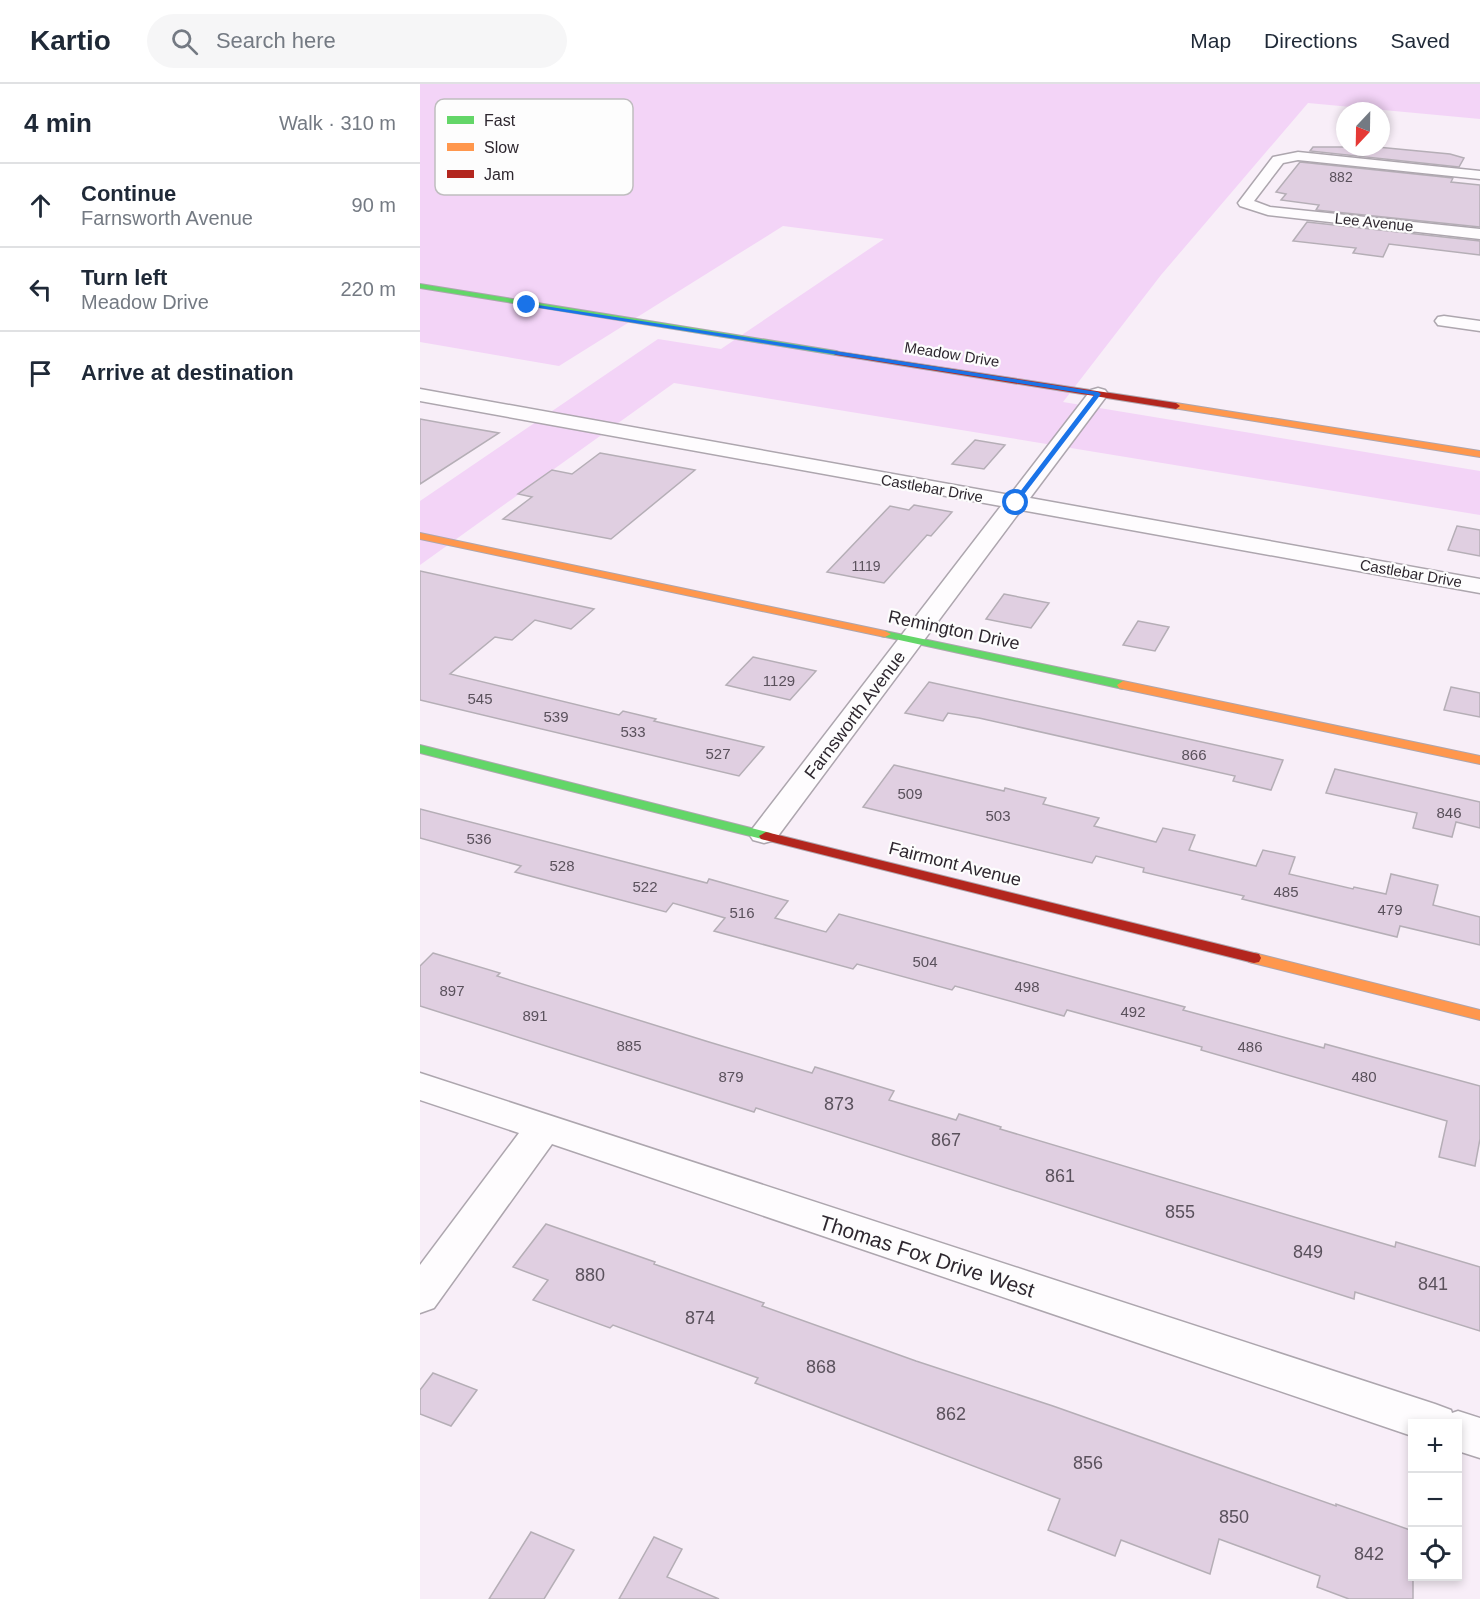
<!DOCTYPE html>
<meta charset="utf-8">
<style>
:root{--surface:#fff;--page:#f6f6f7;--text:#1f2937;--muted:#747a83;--line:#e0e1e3}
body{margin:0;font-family:Helvetica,sans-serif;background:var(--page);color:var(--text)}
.controls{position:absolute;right:18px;bottom:18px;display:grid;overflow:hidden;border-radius:0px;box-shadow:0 3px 9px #0003}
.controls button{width:54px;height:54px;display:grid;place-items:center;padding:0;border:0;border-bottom:2px solid var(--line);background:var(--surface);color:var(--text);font:30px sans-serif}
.compass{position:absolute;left:916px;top:18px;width:54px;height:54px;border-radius:50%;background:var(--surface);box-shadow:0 3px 9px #0003;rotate:202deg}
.stop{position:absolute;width:18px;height:18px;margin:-14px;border:4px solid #1a73e8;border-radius:50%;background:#fff}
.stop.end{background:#1a73e8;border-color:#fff;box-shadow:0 2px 6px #0008}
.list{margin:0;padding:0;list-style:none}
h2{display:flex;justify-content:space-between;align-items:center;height:78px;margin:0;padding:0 24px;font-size:26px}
h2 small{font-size:20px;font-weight:400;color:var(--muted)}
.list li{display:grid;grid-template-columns:39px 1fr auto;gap:18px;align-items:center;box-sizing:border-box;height:84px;padding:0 24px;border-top:2px solid var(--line)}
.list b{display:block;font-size:22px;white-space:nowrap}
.list p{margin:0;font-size:20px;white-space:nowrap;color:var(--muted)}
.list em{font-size:20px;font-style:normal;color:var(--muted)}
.icon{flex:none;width:33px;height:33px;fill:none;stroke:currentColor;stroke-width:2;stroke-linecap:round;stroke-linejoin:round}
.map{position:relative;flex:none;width:1060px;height:1515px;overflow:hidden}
header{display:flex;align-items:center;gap:36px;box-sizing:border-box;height:84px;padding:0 30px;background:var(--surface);border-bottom:2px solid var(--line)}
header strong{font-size:28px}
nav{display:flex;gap:33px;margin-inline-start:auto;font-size:21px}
.search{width:420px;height:54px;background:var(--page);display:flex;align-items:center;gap:15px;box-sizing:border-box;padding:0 21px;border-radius:33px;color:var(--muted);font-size:22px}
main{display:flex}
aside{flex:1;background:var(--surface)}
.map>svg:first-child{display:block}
.green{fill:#f3d4f7}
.building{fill:#e0cfe1;stroke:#b5aeb6;stroke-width:1.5}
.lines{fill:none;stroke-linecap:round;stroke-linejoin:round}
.street-casing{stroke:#ada6ae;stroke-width:3}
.fast-casing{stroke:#ada6ae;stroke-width:2}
.slow-casing{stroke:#ada6ae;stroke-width:2}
.jam-casing{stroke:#ada6ae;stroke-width:2}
.street{fill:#fefcfe;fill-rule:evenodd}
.fast{fill:#63d668;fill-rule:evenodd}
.slow{fill:#ff974d;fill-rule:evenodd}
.jam{fill:#b3261e;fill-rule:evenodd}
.route{fill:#1a73e8}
.labels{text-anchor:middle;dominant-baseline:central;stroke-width:4.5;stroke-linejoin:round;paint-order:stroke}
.far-number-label{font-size:14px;fill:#5a515c}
.far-street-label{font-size:15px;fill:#2e272f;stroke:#fdfdfd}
.number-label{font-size:15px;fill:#5a515c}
.street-label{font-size:18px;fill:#2e272f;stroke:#fdfdfd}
.near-number-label{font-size:18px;fill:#5a515c}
.near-street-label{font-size:21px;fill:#2e272f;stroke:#fdfdfd}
.key{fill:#fdfdfd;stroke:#bfbdbf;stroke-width:1.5}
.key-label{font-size:16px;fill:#2e272f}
</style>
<header>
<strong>Kartio</strong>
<div class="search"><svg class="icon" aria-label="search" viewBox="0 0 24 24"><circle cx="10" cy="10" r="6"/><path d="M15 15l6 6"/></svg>Search here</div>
<nav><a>Map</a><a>Directions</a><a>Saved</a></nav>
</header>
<main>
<aside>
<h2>4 min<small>Walk · 310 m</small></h2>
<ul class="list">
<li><svg class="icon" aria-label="ahead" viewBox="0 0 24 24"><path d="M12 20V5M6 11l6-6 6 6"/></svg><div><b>Continue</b><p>Farnsworth Avenue</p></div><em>90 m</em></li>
<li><svg class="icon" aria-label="left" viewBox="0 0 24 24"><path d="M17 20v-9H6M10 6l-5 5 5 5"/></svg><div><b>Turn left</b><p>Meadow Drive</p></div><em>220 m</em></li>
<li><svg class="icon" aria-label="arrive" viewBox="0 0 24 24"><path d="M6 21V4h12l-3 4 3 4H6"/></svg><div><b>Arrive at destination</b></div></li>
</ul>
</aside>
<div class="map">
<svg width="1060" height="1515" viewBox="0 0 1060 1515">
<rect width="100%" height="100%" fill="#f8eef8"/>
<polygon class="green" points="0,0 1060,0 1060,35 888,19 741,191 643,318 1060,387 1060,431 254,299 0,481 0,417 238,255 301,265 464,155 363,142 139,282 0,258"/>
<g class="building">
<polygon points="893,63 957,63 1030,70 1044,74 1039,83 890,67"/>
<polygon points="880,78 1033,94 1031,98 1060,101 1060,143 896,126 899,121 861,116 866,110 856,108"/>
<polygon points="887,138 1060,157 1060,171 969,160 963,173 933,169 936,164 873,157"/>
<polygon points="0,335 33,341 79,349 0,400"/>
<polygon points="555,356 585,361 564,385 532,380"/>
<polygon points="180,369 275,386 191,455 83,435 112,413 98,410 132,386 152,390"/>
<polygon points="494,421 532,428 511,452 507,451 464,499 407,488 470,422 489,426"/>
<polygon points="1037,442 1060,446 1060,472 1028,466"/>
<polygon points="0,487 174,525 151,545 115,536 92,556 75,553 30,590 199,631 203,627 236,635 234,637 344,663 319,692 0,616"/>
<polygon points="584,510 629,519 611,544 566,535"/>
<polygon points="718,537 749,543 735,567 703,561"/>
<polygon points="333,573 396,587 370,616 306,601"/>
<polygon points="509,598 651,629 863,676 851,706 813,697 815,692 559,634 528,629 523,637 485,629"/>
<polygon points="1031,603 1060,609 1060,633 1024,626"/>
<polygon points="474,681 584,707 585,704 626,714 623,720 679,734 674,742 736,758 743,744 775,751 769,766 836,782 843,766 875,773 869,790 933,805 934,803 966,810 971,790 1018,801 1013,821 1060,833 1060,861 980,842 977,853 822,815 824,812 723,788 724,784 676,772 672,779 443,723"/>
<polygon points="915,685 1060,718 1060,744 1036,738 1032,753 993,744 997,729 906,709"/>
<polygon points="0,725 287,799 289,795 368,817 355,834 406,848 419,830 765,923 763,926 904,964 905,960 1060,1002 1060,1055 1055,1082 1019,1073 1027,1037 781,966 782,963 647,926 644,932 535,902 532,906 437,880 433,885 294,847 305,834 253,819 246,828 95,788 101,782 0,754"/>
<polygon points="13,869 80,889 77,892 289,958 392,989 395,983 474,1007 469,1016 536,1036 539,1030 581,1043 580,1045 975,1163 976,1158 1060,1183 1060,1247 935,1208 934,1215 336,1024 334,1028 0,922 0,882"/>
<polygon points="126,1140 235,1178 234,1180 344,1219 342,1222 496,1277 633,1322 916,1422 916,1420 993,1447 993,1515 929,1515 897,1503 900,1492 799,1455 790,1490 701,1456 695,1472 628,1446 640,1415 335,1299 338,1294 193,1241 190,1244 113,1216 128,1196 93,1183"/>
<polygon points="13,1289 57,1306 31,1342 0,1330 0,1306"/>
<polygon points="111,1448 154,1466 124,1515 69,1515"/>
<polygon points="234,1453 262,1465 247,1493 299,1515 199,1515"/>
</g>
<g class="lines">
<defs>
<g id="street">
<polygon points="878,68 1060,87 1060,95 878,76 863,79 834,117 850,123 1060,145 1060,155 848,131 820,122 818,119 853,73"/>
<polygon points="1024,232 1060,237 1060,247 1018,241 1015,237 1018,233"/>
<polygon points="678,304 685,306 688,310 610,414 1060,495 1060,509 601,426 355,756 344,759 333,756 329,750 333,744 581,422 0,317 0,305 590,411 671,306"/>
<polygon points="0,989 1015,1320 1031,1326 1032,1329 1038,1327 1060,1334 1060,1374 1038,1367 1038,1340 992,1340 992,1352 132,1060 14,1224 0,1229 0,1181 99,1049 0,1016"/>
</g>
<g id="fast">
<polygon points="0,200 416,267 420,269 416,271 0,204"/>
<polygon points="465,547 703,597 709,601 703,605 461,552 459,550"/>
<polygon points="0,661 351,749 353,752 346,756 0,669"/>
</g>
<g id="slow">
<polygon points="756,319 1060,367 1060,373 753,324 752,322"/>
<polygon points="0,449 465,547 471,550 465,553 0,455"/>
<polygon points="703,597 1060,672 1060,680 699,604 697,601"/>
<polygon points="834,869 1060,926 1060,936 829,878 827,874 829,870"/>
</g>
<g id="jam">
<polygon points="413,267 756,319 760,322 756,325 416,271 412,269"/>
<polygon points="346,748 834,869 839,870 841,874 839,878 834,879 341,755 339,752"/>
</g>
</defs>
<use href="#street" class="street-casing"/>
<use href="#fast" class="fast-casing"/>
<use href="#slow" class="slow-casing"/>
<use href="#jam" class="jam-casing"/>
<use href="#street" class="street"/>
<use href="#fast" class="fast"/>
<use href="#slow" class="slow"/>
<use href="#jam" class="jam"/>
</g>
<polygon class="route" points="105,219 678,308 681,310 596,421 593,417 674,311 107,222"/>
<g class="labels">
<g class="far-number-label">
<text x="921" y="93">882</text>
<text x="446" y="482">1119</text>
</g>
<g class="far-street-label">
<text transform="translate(954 138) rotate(6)">Lee Avenue</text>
<text transform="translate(532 270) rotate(9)">Meadow Drive</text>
<text transform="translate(512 404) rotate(10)">Castlebar Drive</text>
<text transform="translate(991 489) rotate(10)">Castlebar Drive</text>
</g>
<g class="number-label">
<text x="359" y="596">1129</text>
<text x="60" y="614">545</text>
<text x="136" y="632">539</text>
<text x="213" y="647">533</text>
<text x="298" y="669">527</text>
<text x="774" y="670">866</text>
<text x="490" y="709">509</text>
<text x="1029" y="728">846</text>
<text x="578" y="731">503</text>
<text x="59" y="754">536</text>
<text x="142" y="781">528</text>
<text x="225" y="802">522</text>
<text x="866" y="807">485</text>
<text x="970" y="825">479</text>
<text x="322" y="828">516</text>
<text x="505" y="877">504</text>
<text x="607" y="902">498</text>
<text x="32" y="906">897</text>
<text x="713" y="927">492</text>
<text x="115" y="931">891</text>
<text x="209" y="961">885</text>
<text x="830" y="962">486</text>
<text x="311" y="992">879</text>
<text x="944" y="992">480</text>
</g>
<g class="street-label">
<text transform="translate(534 546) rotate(12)">Remington Drive</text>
<text transform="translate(435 631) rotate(-53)">Farnsworth Avenue</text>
<text transform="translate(535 780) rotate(14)">Fairmont Avenue</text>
</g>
<g class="near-number-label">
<text x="419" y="1020">873</text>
<text x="526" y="1056">867</text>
<text x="640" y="1092">861</text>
<text x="760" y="1128">855</text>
<text x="888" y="1168">849</text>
<text x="170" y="1191">880</text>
<text x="1013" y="1200">841</text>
<text x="280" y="1234">874</text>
<text x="401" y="1283">868</text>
<text x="531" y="1330">862</text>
<text x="668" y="1379">856</text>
<text x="814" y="1433">850</text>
<text x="949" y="1470">842</text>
</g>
<g class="near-street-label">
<text transform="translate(507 1172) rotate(18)">Thomas Fox Drive West</text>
</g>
</g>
<rect x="15" y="15" width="198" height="96" rx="9" class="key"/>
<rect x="27" y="32" width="27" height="8" fill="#63d668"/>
<rect x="27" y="59" width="27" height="8" fill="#ff974d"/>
<rect x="27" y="86" width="27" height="8" fill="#b3261e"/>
<g class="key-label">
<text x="64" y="42">Fast</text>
<text x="64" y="69">Slow</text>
<text x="64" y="96">Jam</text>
</g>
</svg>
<div class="controls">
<button>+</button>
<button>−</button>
<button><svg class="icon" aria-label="locate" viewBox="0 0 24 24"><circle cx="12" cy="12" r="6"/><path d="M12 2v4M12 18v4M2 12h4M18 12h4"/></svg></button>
</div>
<svg class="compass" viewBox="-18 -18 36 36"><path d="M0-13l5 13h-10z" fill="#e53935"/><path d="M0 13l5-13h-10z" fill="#747a83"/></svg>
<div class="stop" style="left:596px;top:419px"></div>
<div class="stop end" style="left:107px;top:221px"></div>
</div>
</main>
